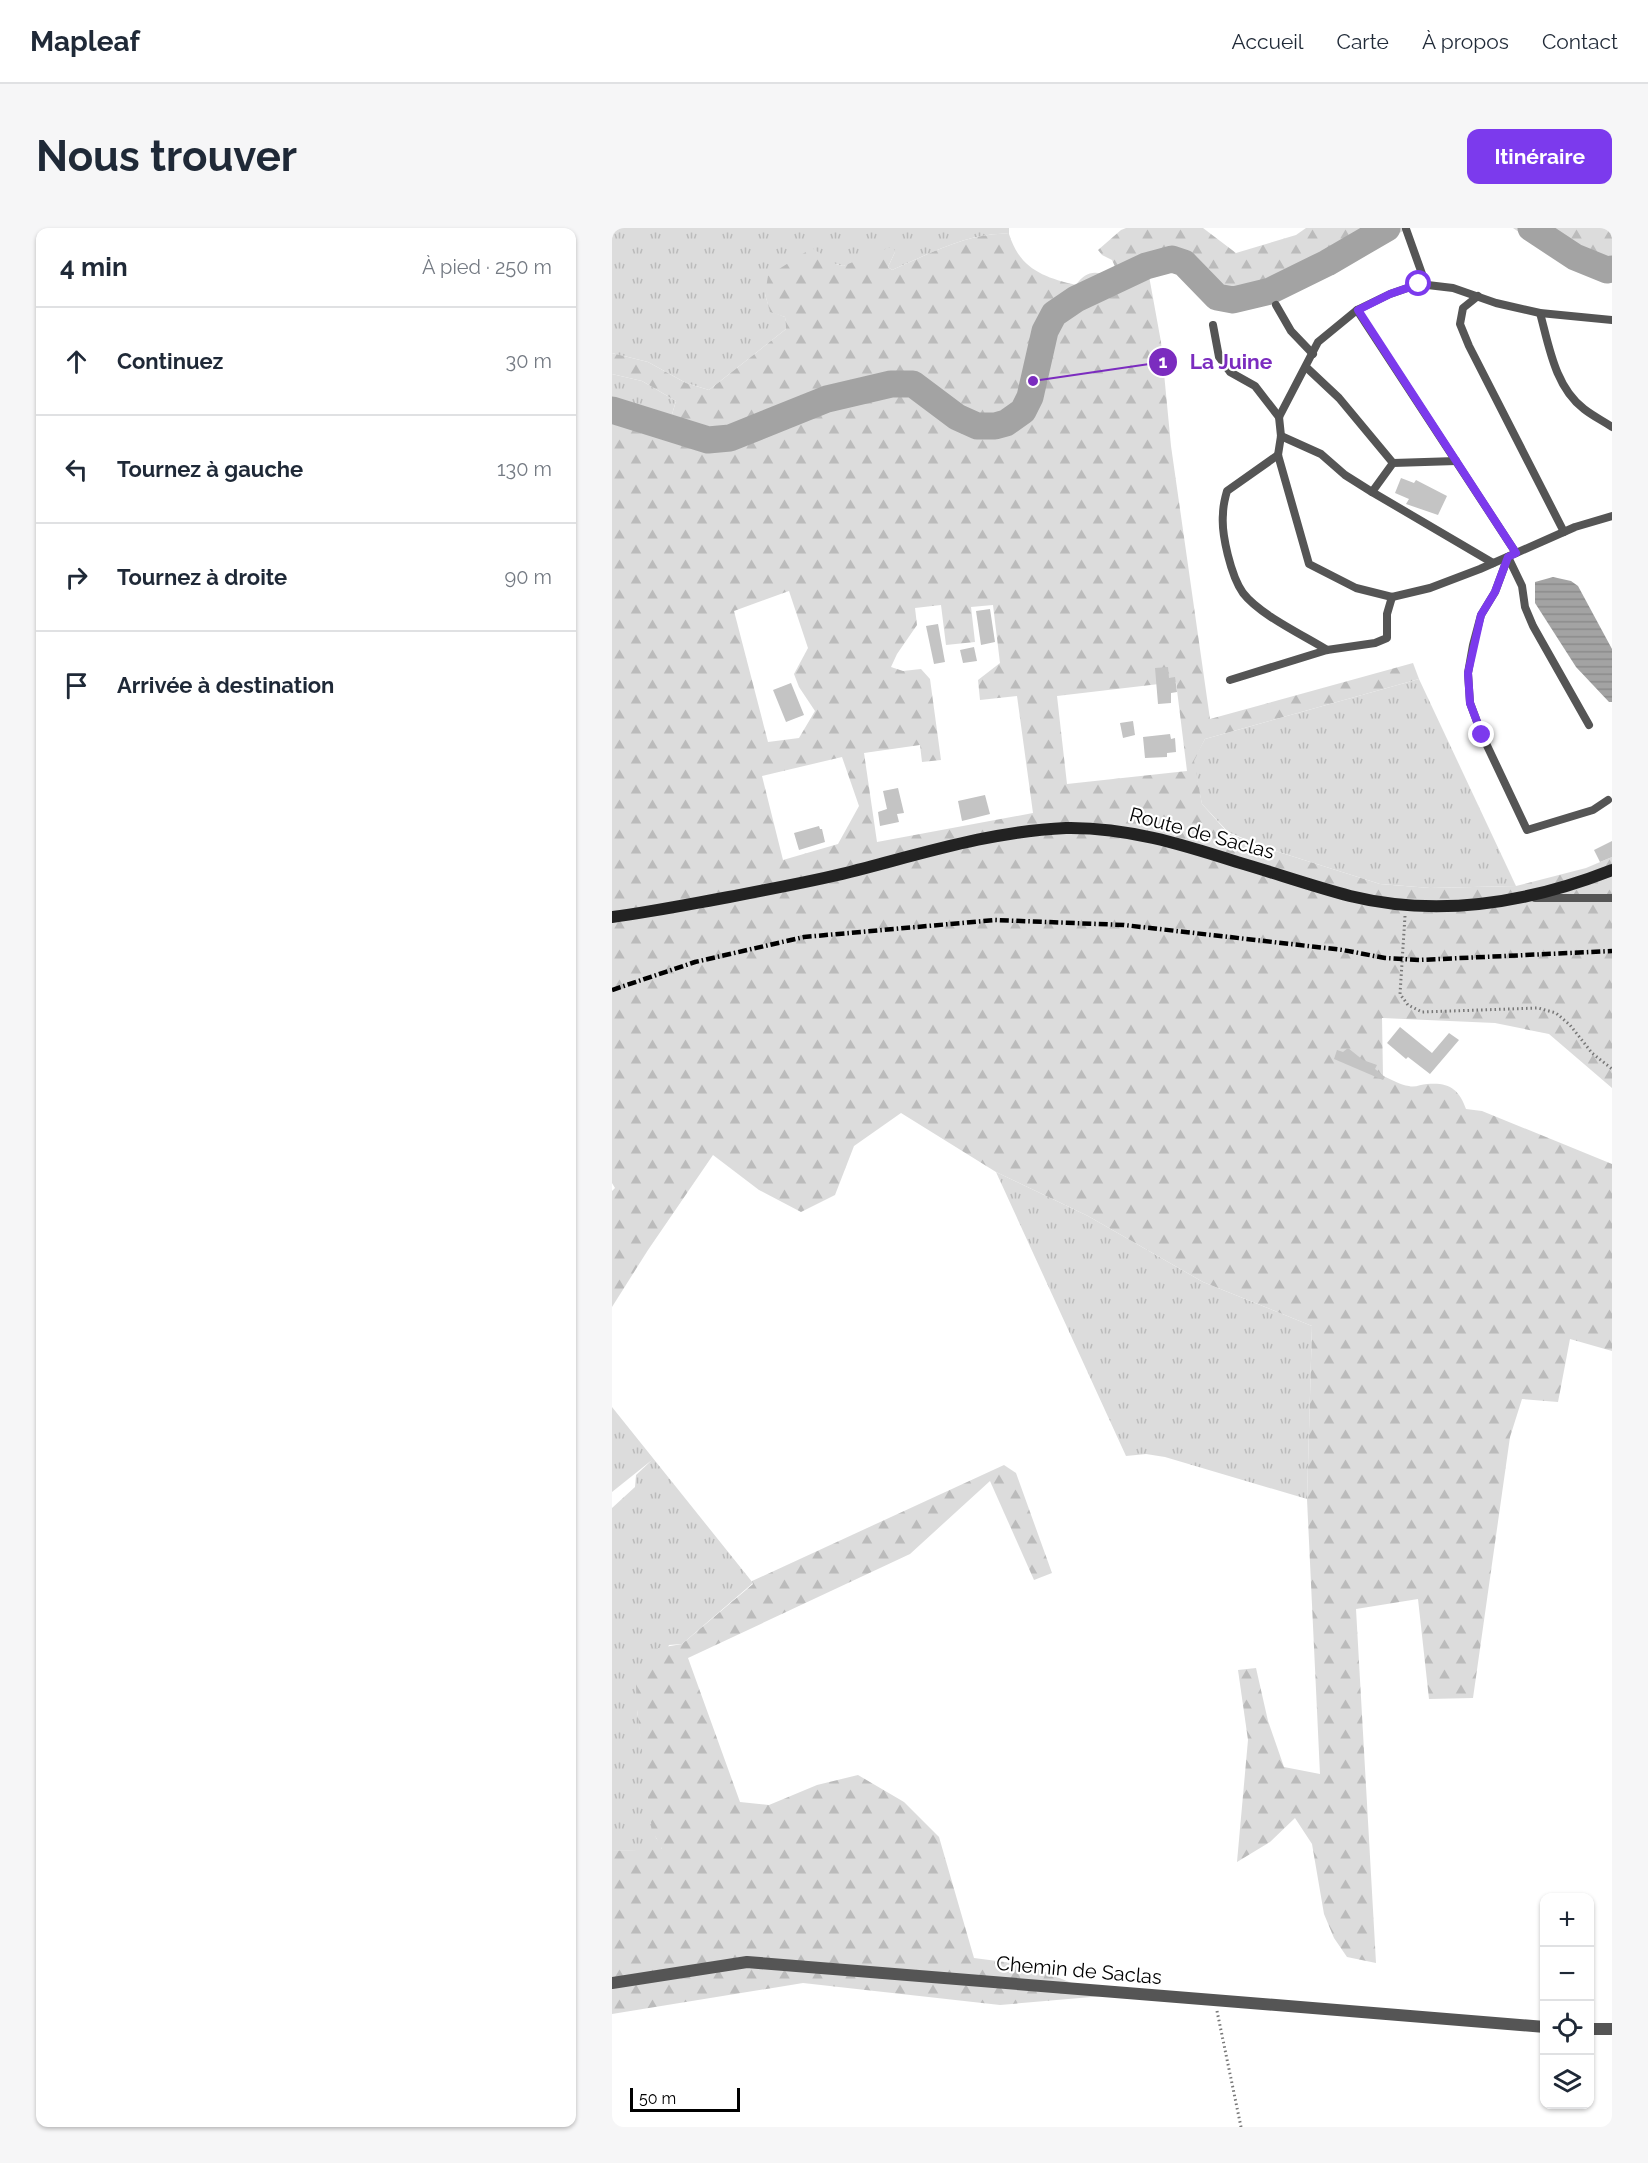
<!DOCTYPE html>
<html lang="fr">
<meta charset="utf-8">
<style>
:root{--surface:#fff;--page:#f6f6f7;--text:#1f2937;--muted:#747a83;--line:#e0e1e3;--accent:#7c3aed}
body{margin:0;font-family:Raleway,sans-serif;background:var(--page);color:var(--text)}
.controls{position:absolute;right:18px;bottom:18px;display:grid;overflow:hidden;border-radius:12px;box-shadow:0 2px 4px #0004}
.controls button{width:54px;height:54px;display:grid;place-items:center;padding:0;border:0;border-bottom:2px solid var(--line);background:var(--surface);color:var(--text);font:30px sans-serif}
.scale{position:absolute;left:18px;bottom:15px;width:110px;box-sizing:border-box;padding-left:6px;border:3px solid #000;border-top:0;font-size:16px;line-height:21px;white-space:nowrap;color:#000;-webkit-text-stroke:4px #fff;paint-order:stroke}
.stop{position:absolute;width:18px;height:18px;margin:-14px;border:4px solid #7c3aed;border-radius:50%;background:#fff}
.stop.end{background:#7c3aed;border-color:#fff;box-shadow:0 2px 6px #0008}
.list{margin:0;padding:0;list-style:none}
h2{display:flex;justify-content:space-between;align-items:center;height:78px;margin:0;padding:0 24px;font-size:26px}
h2 small{font-size:20px;font-weight:400;color:var(--muted)}
.list li{display:grid;grid-template-columns:39px 1fr auto;gap:18px;align-items:center;box-sizing:border-box;height:108px;padding:0 24px;border-top:2px solid var(--line)}
.list b{display:block;font-size:22px;white-space:nowrap}
.list em{font-size:20px;font-style:normal;color:var(--muted)}
.icon{flex:none;width:33px;height:33px;fill:none;stroke:currentColor;stroke-width:2;stroke-linecap:round;stroke-linejoin:round}
.map{position:relative;flex:none;width:1000px;height:1899px;overflow:hidden;border-radius:12px}
header{display:flex;align-items:center;gap:36px;box-sizing:border-box;height:84px;padding:0 30px;background:var(--surface);border-bottom:2px solid var(--line)}
header strong{font-size:28px}
nav{display:flex;gap:33px;margin-inline-start:auto;font-size:21px}
.intro{display:flex;align-items:center;justify-content:space-between;box-sizing:border-box;height:144px;padding:0 36px}
h1{margin:0;font-size:42px}
.button{padding:15px 27px;border-radius:12px;background:var(--accent);color:#fff;font-size:21px;font-weight:700}
main{display:flex;gap:36px;padding:0 36px}
aside{flex:1;background:var(--surface);border-radius:12px;box-shadow:0 2px 4px #0004}
.map>svg:first-child{display:block}
.grass{fill:url(#grass-tufts)}
.forest{fill:url(#forest-firs);fill-rule:evenodd}
.water{fill:url(#water-rules)}
.lines{fill:none;stroke-linecap:round;stroke-linejoin:round}
.river{stroke:#a3a3a3;stroke-width:27}
.building{fill:#c4c4c4}
.path{stroke:#777;stroke-width:3;stroke-dasharray:1.5 3;stroke-linecap:butt}
.service{stroke:#555;stroke-width:8}
.tertiary{stroke:#555;stroke-width:12}
.secondary{stroke:#222;stroke-width:12}
.rail{stroke:#000;stroke-width:4.5;stroke-dasharray:9 3 1.5 3;stroke-linecap:butt}
.route{stroke:#7c3aed;stroke-width:8}
.labels{text-anchor:middle;dominant-baseline:central;stroke-width:4.5;stroke-linejoin:round;paint-order:stroke}
.street-label{font-size:20px;fill:#000;stroke:#fff}
.leader{fill:none;stroke:#7b2cbf;stroke-width:2}
.callout-dot{fill:#7b2cbf;stroke:#fff;stroke-width:2}
.mark-label{font-size:18px;text-anchor:middle;font-weight:bold;fill:#fff}
.callout-label{font-size:21px;text-anchor:middle;font-weight:bold;fill:#7b2cbf;stroke:#fff;stroke-width:4.5;stroke-linejoin:round;paint-order:stroke}
</style>
<header>
<strong>Mapleaf</strong>
<nav><a>Accueil</a><a>Carte</a><a>À propos</a><a>Contact</a></nav>
</header>
<div class="intro"><h1>Nous trouver</h1><a class="button">Itinéraire</a></div>
<main>
<aside>
<h2>4 min<small>À pied · 250 m</small></h2>
<ul class="list">
<li><svg class="icon" aria-label="ahead" viewBox="0 0 24 24"><path d="M12 20V5M6 11l6-6 6 6"/></svg><div><b>Continuez</b></div><em>30 m</em></li>
<li><svg class="icon" aria-label="left" viewBox="0 0 24 24"><path d="M17 20v-9H6M10 6l-5 5 5 5"/></svg><div><b>Tournez à gauche</b></div><em>130 m</em></li>
<li><svg class="icon" aria-label="right" viewBox="0 0 24 24"><path d="M7 20v-9h11M14 6l5 5-5 5"/></svg><div><b>Tournez à droite</b></div><em>90 m</em></li>
<li><svg class="icon" aria-label="arrive" viewBox="0 0 24 24"><path d="M6 21V4h12l-3 4 3 4H6"/></svg><div><b>Arrivée à destination</b></div></li>
</ul>
</aside>
<div class="map">
<svg width="1000" height="1899" viewBox="0 0 1000 1899">
<defs>
<pattern id="grass-tufts" width="24" height="20" patternUnits="userSpaceOnUse" patternTransform="scale(1.5)"><rect width="24" height="20" fill="#dcdcdc"/><path d="M3 7l-1-3M5 7V3M7 7l1-3M15 17l-1-3M17 17v-4M19 17l1-3" fill="none" stroke="#bbb"/></pattern>
<pattern id="forest-firs" width="22" height="20" patternUnits="userSpaceOnUse" patternTransform="scale(1.5)"><rect width="22" height="20" fill="#dcdcdc"/><path d="M5 1l3.5 6h-7zM16 11l3.5 6h-7z" fill="#bbb"/></pattern>
<pattern id="water-rules" width="6" height="5" patternUnits="userSpaceOnUse" patternTransform="scale(1.5)"><rect width="6" height="5" fill="#a3a3a3"/><path d="M0 2.5h6" fill="none" stroke="#8b8b8b"/></pattern>
</defs>
<rect width="100%" height="100%" fill="#fff"/>
<g class="grass">
<path d="M0 0H397V6C360 3 314 27 280 42L276 39 283 24 231 38 224 36 153 66 158 83 173 89 174 101 97 162 74 155 36 134 0 125Z"/>
<polygon points="0,146 30,153 64,173 58,193 0,181"/>
<polygon points="807,451 904,658 818,660 768,656 657,621 616,604 590,576 581,533 593,511"/>
<polygon points="384,944 476,988 591,1054 700,1098 695,1271 553,1229 534,1226 514,1228"/>
<polygon points="0,1179 141,1355 70,1416 57,1417 25,1482 44,1610 49,1616 50,1622 0,1623 0,1280 23,1259 24,1247 40,1232 0,1264"/>
</g>
<g class="forest">
<path d="M514 0H591L624 25 684 7 694 0H796L720 44 714 35C688 48 637 80 607 70 602 68 597 61 593 57 571 34 568 27 535 37L549 114 559 218 598 491 801 435 807 451 593 511 582 533 590 576 616 605 657 621 768 656 818 660 904 658 974 640 1000 629V860L937 806 883 795 770 790 771 848C779 851 788 857 797 858 803 860 809 856 815 856 837 854 847 861 854 881L870 883 1000 936V1123L958 1111 946 1174 910 1171 898 1209 861 1470 817 1471 806 1371 744 1381 764 1735 735 1729 722 1710 712 1686 700 1616 683 1590 658 1614 625 1634 636 1512 626 1442 644 1440 656 1493 672 1539 708 1546 695 1271 700 1098 591 1054 476 988 384 944 289 885 242 918 223 967 189 984 147 962 101 927 36 1022 0 1079V963L3 960 0 955V181L58 193 64 173 30 153 0 146V125L36 134 74 155 97 162 174 101 173 89 158 84 153 66 156 48 200 20 224 36 231 38 281 18 283 24 276 39 280 42C314 27 360 3 397 6 408 41 431 49 464 57 473 44 482 42 497 48L505 43 500 32 490 27 486 22 509 2ZM177 363 196 420 182 446 187 459 203 483 187 510 156 514 122 383ZM329 377 334 417 363 414 359 379 381 377 388 435 366 452 368 472 405 468 421 585 265 614 252 525 308 517 310 534 329 532 318 451 309 441 291 443 279 439 285 426 305 397 303 380ZM564 454 575 543 455 556 445 468ZM230 529 247 578 226 616 171 632 150 548Z"/>
<polygon points="901,0 1000,0 1000,54 957,39"/>
<polygon points="392,1237 404,1245 440,1345 422,1352 378,1253 298,1326 76,1430 128,1574 157,1577 205,1557 246,1547 292,1574 327,1609 362,1730 416,1737 491,1768 388,1777 191,1755 0,1786 0,1623 50,1621 40,1602 25,1482 24,1455 41,1421 70,1416 141,1356 140,1353"/>
</g>
<polygon class="water" points="941,349 959,353 966,358 1000,421 1000,474 997,474 964,439 923,375 923,354"/>
<g class="lines">
<g class="river">
<polyline points="919,0 963,29 995,42 1000,41"/>
<polyline points="0,182 96,212 118,210 215,171 279,156 301,156 345,189 365,198 383,198 394,195 411,183 418,169 433,103 442,86 464,71 534,38 560,31 572,35 605,69 621,72 658,63 715,35 775,0"/>
</g>
</g>
<g class="building">
<polygon points="789,250 802,255 804,252 835,268 826,287 794,276 797,271 783,265"/>
<polygon points="378,381 383,414 369,417 364,383"/>
<polygon points="326,396 333,434 322,436 314,398"/>
<polygon points="362,419 365,433 351,435 348,422"/>
<polygon points="556,439 557,450 563,449 565,464 559,465 559,475 546,476 543,440"/>
<polygon points="179,455 192,487 174,494 161,462"/>
<polygon points="521,493 523,507 511,510 508,495"/>
<polygon points="558,506 559,511 563,510 564,524 555,525 555,529 533,530 531,509"/>
<polygon points="286,560 292,585 285,586 287,594 268,598 266,584 275,581 271,563"/>
<polygon points="373,567 378,586 350,593 346,573"/>
<polygon points="207,598 208,601 210,601 213,614 187,622 182,605"/>
<polygon points="1000,613 1000,629 988,634 982,622"/>
<polygon points="788,799 820,825 837,805 847,812 818,846 796,829 794,831 775,815"/>
<polygon points="736,820 751,832 765,837 763,841 773,849 771,852 722,831 725,822 731,824"/>
</g>
<g class="lines">
<g class="path">
<polyline points="793,688 788,766 796,777 810,784 926,780 944,785 958,797 980,825 1000,841"/>
<polyline points="605,1783 629,1899"/>
</g>
<g class="service">
<polyline points="794,1 814,57"/>
<polyline points="866,68 851,80 848,96 857,118 952,304"/>
<polyline points="664,77 679,103 701,126"/>
<polyline points="745,82 904,325"/>
<path d="M928 85C937 118 943 159 972 181 981 188 991 193 1000 199"/>
<polyline points="1000,92 928,85 884,75 841,60 807,56 778,66 745,82 706,114 667,189 669,208 666,227 697,336 744,360 780,369 818,360 868,341 963,299 1000,288"/>
<polyline points="601,97 607,129 618,144 643,158 667,189"/>
<polyline points="694,139 727,170 781,235"/>
<polyline points="669,208 709,226 733,247 760,264 781,235 844,233"/>
<path d="M666 227 615 263C613 270 611 278 611 286 609 306 619 348 631 365 648 387 691 407 715 422"/>
<polyline points="760,264 881,335"/>
<polyline points="896,329 883,364 869,387 861,417 856,445 858,475 870,507 915,602 981,582 996,572"/>
<polyline points="896,329 910,358 913,379 921,398 977,497"/>
<polyline points="618,452 715,422 763,415 775,410 775,386 780,369"/>
<polyline points="923,670 1000,670"/>
</g>
<g class="tertiary">
<polyline points="0,1755 135,1734 933,1799"/>
<polyline points="978,1801 1000,1801"/>
</g>
<path class="secondary" d="M0 689C39 684 78 676 117 669 157 661 198 654 238 644 309 626 380 603 454 600 514 599 569 616 625 634 663 645 700 658 738 668 828 690 916 675 1000 642"/>
<polyline class="rail" points="0,762 83,734 192,709 383,692 512,697 731,722 773,730 807,732 1000,723"/>
</g>
<g class="lines">
<polyline class="route" points="807,56 778,66 746,82 904,325 896,329 883,364 869,387 856,445 858,475 870,507"/>
</g>
<g class="labels">
<g class="street-label">
<text transform="translate(590 605) rotate(15)">Route de Saclas</text>
<text transform="translate(467 1742) rotate(5)">Chemin de Saclas</text>
</g>
</g>
<path class="leader" d="M421 153L551 134"/>
<g class="callout-dot">
<circle cx="421" cy="153" r="6"/>
<circle cx="551" cy="134" r="15"/>
</g>
<g class="mark-label">
<text x="551" y="140">1</text>
</g>
<g class="callout-label">
<text x="619" y="141">La Juine</text>
</g>
</svg>
<div class="controls">
<button>+</button>
<button>−</button>
<button><svg class="icon" aria-label="locate" viewBox="0 0 24 24"><circle cx="12" cy="12" r="6"/><path d="M12 2v4M12 18v4M2 12h4M18 12h4"/></svg></button>
<button><svg class="icon" aria-label="layers" viewBox="0 0 24 24"><path d="M12 4l9 5-9 5-9-5zM3 14l9 5 9-5"/></svg></button>
</div>
<div class="scale">50 m</div>
<div class="stop" style="left:807px;top:56px"></div>
<div class="stop end" style="left:870px;top:507px"></div>
</div>
</main>
